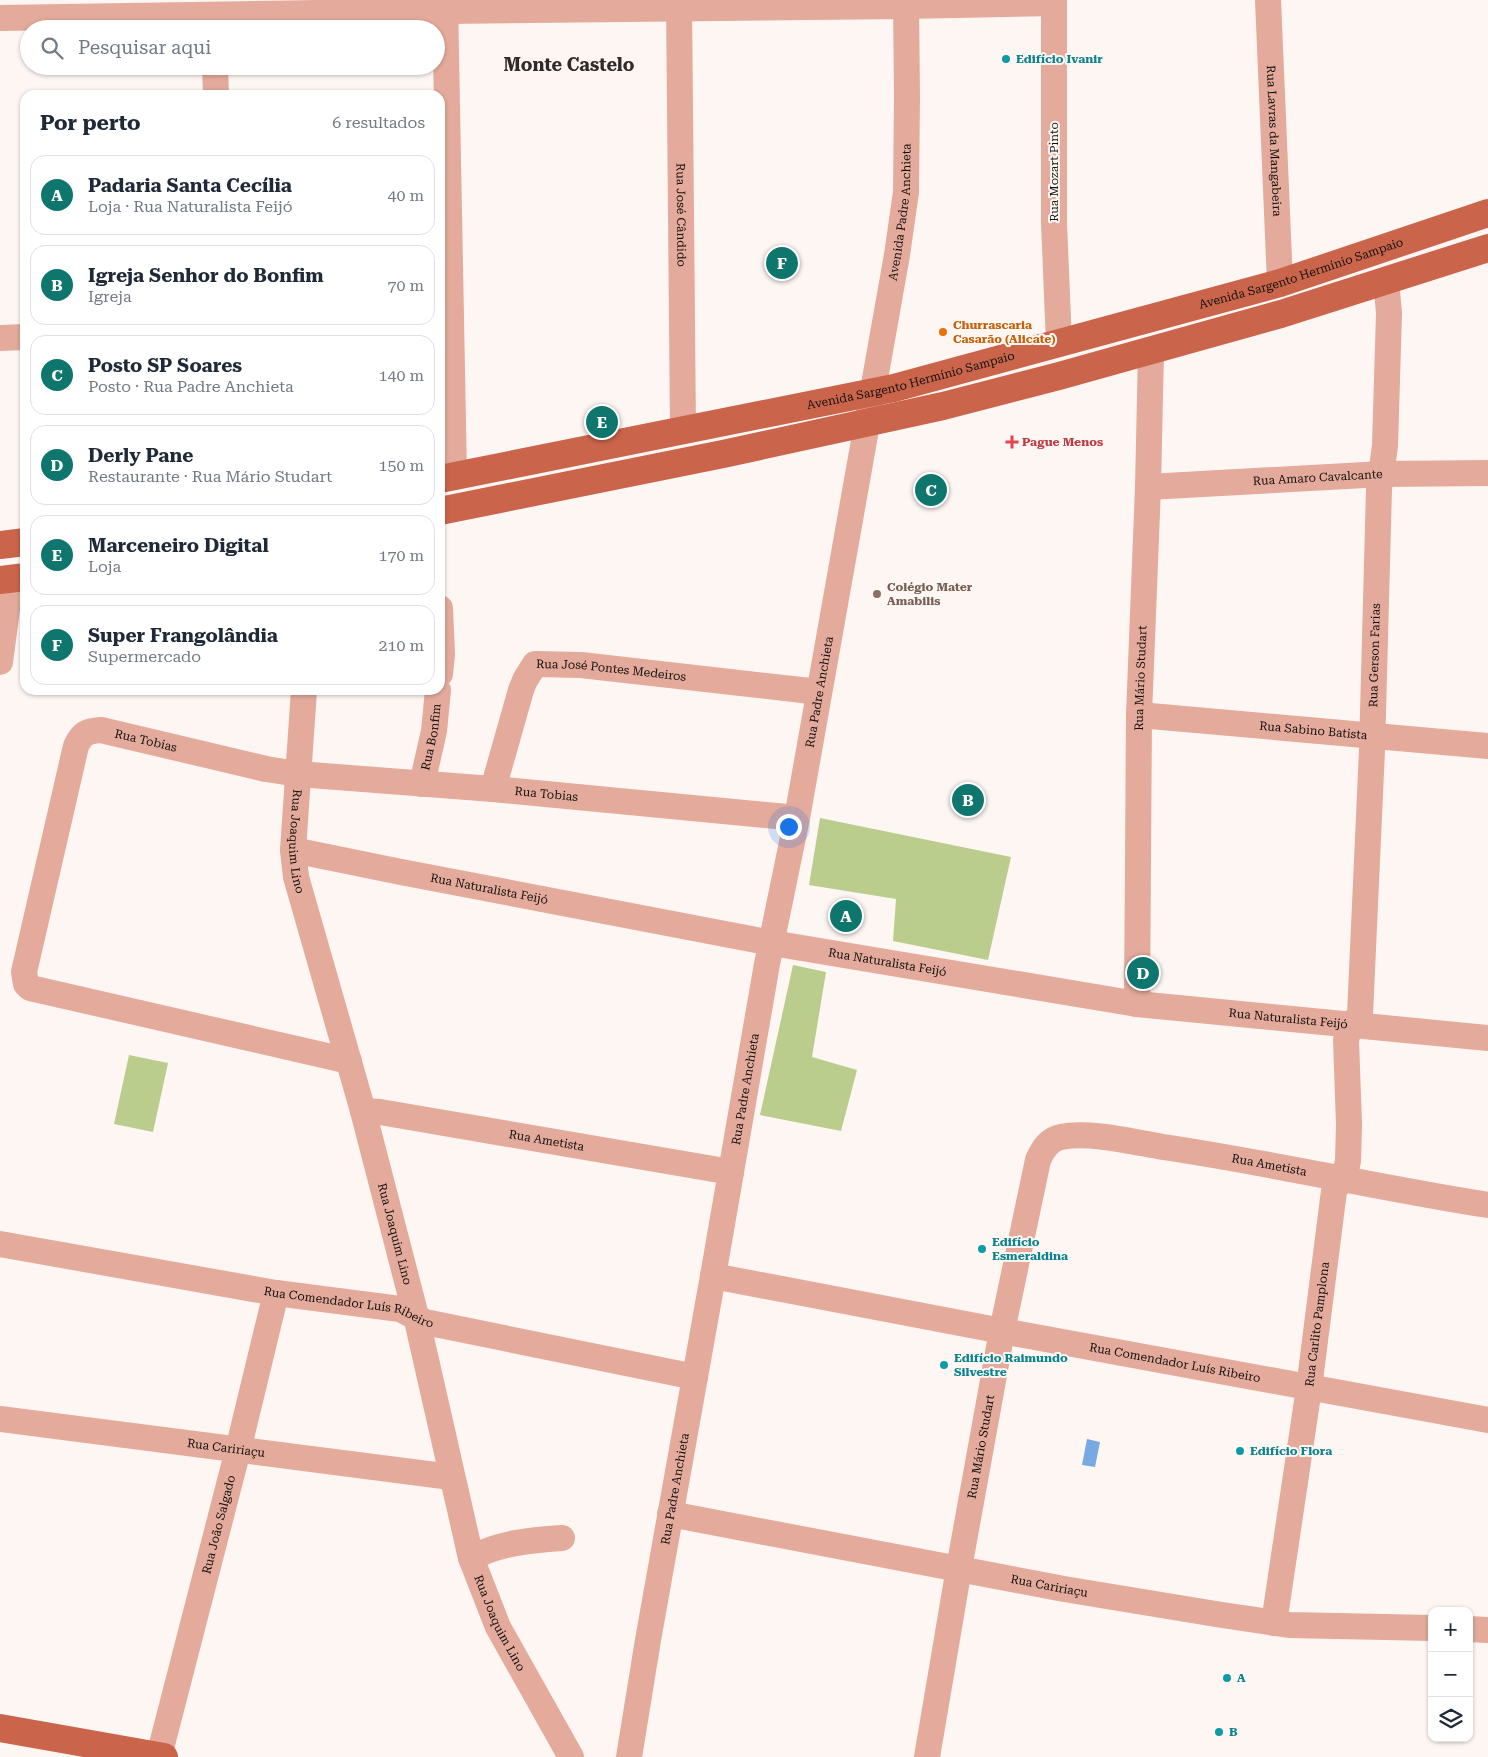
<!DOCTYPE html>
<html lang="pt">
<meta charset="utf-8">
<style>
:root{--surface:#fff;--page:#f6f6f7;--text:#1f2937;--muted:#747a83;--line:#e0e1e3;--accent:#0f766e}
body{margin:0;font-family:"Roboto Serif",serif;background:var(--page);color:var(--text)}
.controls{position:absolute;right:15px;bottom:15px;display:grid;overflow:hidden;border-radius:10px;box-shadow:0 1px 4px #0004}
.controls button{width:45px;height:45px;display:grid;place-items:center;padding:0;border:0;border-bottom:1px solid var(--line);background:var(--surface);color:var(--text);font:25px sans-serif}
.you{position:absolute;left:788px;top:826px;width:18px;height:18px;margin:-12px;border:4px solid #fff;border-radius:50%;background:#1a73e8;box-shadow:0 0 0 8px #1a73e833}
.badge{display:grid;place-items:center;width:32px;height:32px;border-radius:50%;background:var(--accent);color:#fff;font-size:16px;font-weight:700}
.pin{position:absolute;translate:-50% -50%;border:2px solid #fff;box-shadow:0 1px 5px #0006}
.list{margin:0;padding:0;list-style:none}
h2{display:flex;justify-content:space-between;align-items:center;height:65px;margin:0;padding:0 20px;font-size:21px}
h2 small{font-size:16px;font-weight:400;color:var(--muted)}
.list li{display:grid;grid-template-columns:32px 1fr auto;gap:15px;align-items:center;box-sizing:border-box;height:80px;margin:0 10px 10px;padding:0 10px;border:1px solid var(--line);border-radius:15px}
.list b{display:block;font-size:19px;white-space:nowrap}
.list p{margin:0;font-size:16px;white-space:nowrap;color:var(--muted)}
.list em{font-size:16px;font-style:normal;color:var(--muted)}
.icon{flex:none;width:28px;height:28px;fill:none;stroke:currentColor;stroke-width:2;stroke-linecap:round;stroke-linejoin:round}
.map{position:relative;flex:none;width:1488px;height:1757px;overflow:hidden}
.search{position:absolute;background:var(--surface);box-shadow:0 1px 4px #0004;left:20px;top:20px;width:425px;height:55px;display:flex;align-items:center;gap:12px;box-sizing:border-box;padding:0 18px;border-radius:28px;color:var(--muted);font-size:19px}
.panel{position:absolute;background:var(--surface);box-shadow:0 1px 4px #0004;left:20px;top:90px;width:425px;height:605px;border-radius:15px}
.map>svg:first-child{display:block}
.green{fill:#bacd8d}
.water{fill:#78a9e2}
.lines{fill:none;stroke-linecap:round;stroke-linejoin:round}
.minor{stroke:#e4aa9b;stroke-width:26}
.major{stroke:#ca644a;stroke-width:28}
.culture-dot{fill:#0f9aa8;stroke:#fdf6f3;stroke-width:2}
.food-dot{fill:#e8710a;stroke:#fdf6f3;stroke-width:2}
.health-dot{fill:#e0444e;stroke:#fdf6f3;stroke-width:2}
.education-dot{fill:#8d6e63;stroke:#fdf6f3;stroke-width:2}
.labels{text-anchor:middle;dominant-baseline:central;stroke-width:4;stroke-linejoin:round;paint-order:stroke}
.culture-label{font-size:12px;font-weight:bold;fill:#0d838f;stroke:#fdf6f3;text-anchor:start}
.street-label{font-size:12px;fill:#131110;stroke:#fdf6f3}
.food-label{font-size:12px;font-weight:bold;fill:#c56008;stroke:#fdf6f3;text-anchor:start}
.health-label{font-size:12px;font-weight:bold;fill:#be3a42;stroke:#fdf6f3;text-anchor:start}
.education-label{font-size:12px;font-weight:bold;fill:#785e54;stroke:#fdf6f3;text-anchor:start}
.district-label{font-size:18px;font-weight:bold;fill:#302b29;stroke:#fdf6f3}
</style>
<div class="map">
<svg width="1488" height="1757" viewBox="0 0 1488 1757">
<rect width="100%" height="100%" fill="#fdf6f3"/>
<g class="green">
<polygon points="820,818 1011,857 988,960 893,941 896,899 809,885"/>
<polygon points="793,965 826,972 812,1057 857,1070 841,1131 760,1115"/>
<polygon points="129,1055 168,1063 153,1132 114,1124"/>
</g>
<polygon class="water" points="1087,1439 1100,1442 1095,1467 1082,1465"/>
<g class="lines">
<g class="minor">
<polyline points="445,0 454,477"/>
<path id="s1" d="M679 0 683 430"/>
<polyline points="1054,0 1054,223 1059,343"/>
<path id="s2" d="M1268 0 1280 283"/>
<polyline points="0,18 446,11 906,6 1054,3"/>
<polyline points="215,66 216,95"/>
<polyline points="0,338 25,337"/>
<path id="s3" d="M1148 487 1383 474 1488 473"/>
<polyline points="440,608 442,654 440,674"/>
<polyline points="0,662 11,579"/>
<path id="s4" d="M304 690 293 850 296 877 363 1111 416 1316 471 1558 498 1627 571 1757"/>
<path id="s5" d="M1139 715 1488 746"/>
<path id="s6" d="M422 784 434 731 438 690"/>
<path id="s7" d="M493 789 521 690 525 680 535 664 581 665 819 692"/>
<path id="s8" d="M293 850 401 872 772 943 1137 1004 1488 1038"/>
<path id="s9" d="M1137 1004 1139 715 1148 487 1151 351"/>
<path id="s10" d="M349 1061 39 990 30 988 26 984 24 972 76 746C82 733 87 731 101 730L266 769 298 774 493 789 797 818"/>
<path id="s11" d="M363 1111 380 1112 731 1172"/>
<path id="s12" d="M0 1244 276 1293 400 1309 425 1322 695 1377"/>
<path id="s13" d="M713 1276 1002 1331 1488 1420"/>
<path id="s14" d="M0 1419 451 1477"/>
<path id="s15" d="M670 1514 1064 1589 1222 1615 1289 1625 1432 1628"/>
<path d="M471 1558C499 1543 531 1540 562 1538"/>
<path id="s16" d="M1274 1623 1309 1388 1334 1191 1346 1170 1348 1161 1349 1124 1346 1040 1350 1026 1360 1015 1372 750 1379 489 1385 446 1389 313 1386 281"/>
<polyline points="1469,1629 1488,1630"/>
<path id="s17" d="M159 1756 238 1450 276 1293"/>
<path id="s18" d="M629 1757 648 1640 713 1276 767 964 797 818 897 255 906 192 907 97 906 0"/>
<path id="s19" d="M927 1757 959 1568 1002 1331 1038 1160C1043 1149 1049 1139 1061 1137 1089 1131 1133 1142 1163 1147 1272 1163 1379 1188 1488 1205"/>
</g>
<g class="major">
<path id="s20" d="M440 479 894 388 1280 283 1488 213"/>
<polyline points="440,511 723,454 943,406 1059,376 1281,314 1488,248"/>
<polyline points="0,545 25,542"/>
<polyline points="0,580 25,577"/>
<polyline points="0,1728 164,1757"/>
</g>
</g>
<g class="culture-dot">
<circle cx="1006" cy="59" r="5"/>
<circle cx="982" cy="1249" r="5"/>
<circle cx="944" cy="1365" r="5"/>
<circle cx="1240" cy="1451" r="5"/>
<circle cx="1227" cy="1678" r="5"/>
<circle cx="1219" cy="1732" r="5"/>
</g>
<circle class="food-dot" cx="943" cy="332" r="5"/>
<path class="health-dot" d="M1009.5 434.5h5v5h5v5h-5v5h-5v-5h-5v-5h5z"/>
<circle class="education-dot" cx="877" cy="594" r="5"/>
<g class="labels">
<g class="culture-label">
<text x="1016" y="59">Edifício Ivanir</text>
<text x="992" y="1242">Edifício<tspan x="992" dy="14">Esmeraldina</tspan></text>
<text x="954" y="1358">Edifício Raimundo<tspan x="954" dy="14">Silvestre</tspan></text>
<text x="1250" y="1451">Edifício Flora</text>
<text x="1237" y="1678">A</text>
<text x="1229" y="1732">B</text>
</g>
<g class="street-label">
<text stroke="none"><textPath href="#s2" startOffset="141">Rua Lavras da Mangabeira</textPath></text>
<text transform="translate(1054 172) rotate(-90)">Rua Mozart Pinto</text>
<text stroke="none"><textPath href="#s18" startOffset="1569">Avenida Padre Anchieta</textPath></text>
<text stroke="none"><textPath href="#s1" startOffset="215">Rua José Cândido</textPath></text>
<text stroke="none"><textPath href="#s20" startOffset="886">Avenida Sargento Hermínio Sampaio</textPath></text>
<text stroke="none"><textPath href="#s20" startOffset="481">Avenida Sargento Hermínio Sampaio</textPath></text>
<text stroke="none"><textPath href="#s3" startOffset="170">Rua Amaro Cavalcante</textPath></text>
<text stroke="none"><textPath href="#s16" startOffset="980">Rua Gerson Farias</textPath></text>
<text stroke="none"><textPath href="#s7" startOffset="209">Rua José Pontes Medeiros</textPath></text>
<text stroke="none"><textPath href="#s9" startOffset="326">Rua Mário Studart</textPath></text>
<text stroke="none"><textPath href="#s18" startOffset="1082">Rua Padre Anchieta</textPath></text>
<text stroke="none"><textPath href="#s5" startOffset="175">Rua Sabino Batista</textPath></text>
<text stroke="none"><textPath href="#s6" startOffset="48">Rua Bonfim</textPath></text>
<text stroke="none"><textPath href="#s10" startOffset="655">Rua Tobias</textPath></text>
<text stroke="none"><textPath href="#s10" startOffset="1060">Rua Tobias</textPath></text>
<text stroke="none"><textPath href="#s4" startOffset="152">Rua Joaquim Lino</textPath></text>
<text stroke="none"><textPath href="#s8" startOffset="200">Rua Naturalista Feijó</textPath></text>
<text stroke="none"><textPath href="#s8" startOffset="605">Rua Naturalista Feijó</textPath></text>
<text stroke="none"><textPath href="#s8" startOffset="1010">Rua Naturalista Feijó</textPath></text>
<text stroke="none"><textPath href="#s18" startOffset="678">Rua Padre Anchieta</textPath></text>
<text stroke="none"><textPath href="#s11" startOffset="186">Rua Ametista</textPath></text>
<text stroke="none"><textPath href="#s19" startOffset="852">Rua Ametista</textPath></text>
<text stroke="none"><textPath href="#s4" startOffset="558">Rua Joaquim Lino</textPath></text>
<text stroke="none"><textPath href="#s12" startOffset="355">Rua Comendador Luís Ribeiro</textPath></text>
<text stroke="none"><textPath href="#s16" startOffset="302">Rua Carlito Pamplona</textPath></text>
<text stroke="none"><textPath href="#s13" startOffset="470">Rua Comendador Luís Ribeiro</textPath></text>
<text stroke="none"><textPath href="#s19" startOffset="315">Rua Mário Studart</textPath></text>
<text stroke="none"><textPath href="#s14" startOffset="228">Rua Caririaçu</textPath></text>
<text stroke="none"><textPath href="#s18" startOffset="272">Rua Padre Anchieta</textPath></text>
<text stroke="none"><textPath href="#s17" startOffset="239">Rua João Salgado</textPath></text>
<text stroke="none"><textPath href="#s15" startOffset="386">Rua Caririaçu</textPath></text>
<text stroke="none"><textPath href="#s4" startOffset="962">Rua Joaquim Lino</textPath></text>
</g>
<g class="food-label">
<text x="953" y="325">Churrascaria<tspan x="953" dy="14">Casarão (Alicate)</tspan></text>
</g>
<g class="health-label">
<text x="1022" y="442">Pague Menos</text>
</g>
<g class="education-label">
<text x="887" y="587">Colégio Mater<tspan x="887" dy="14">Amabilis</tspan></text>
</g>
<g class="district-label">
<text x="569" y="64">Monte Castelo</text>
</g>
</g>
</svg>
<div class="controls">
<button>+</button>
<button>−</button>
<button><svg class="icon" aria-label="layers" viewBox="0 0 24 24"><path d="M12 4l9 5-9 5-9-5zM3 14l9 5 9-5"/></svg></button>
</div>
<div class="you"></div>
<div class="pin badge" style="left:846px;top:916px">A</div>
<div class="pin badge" style="left:968px;top:800px">B</div>
<div class="pin badge" style="left:931px;top:490px">C</div>
<div class="pin badge" style="left:1143px;top:973px">D</div>
<div class="pin badge" style="left:602px;top:422px">E</div>
<div class="pin badge" style="left:782px;top:263px">F</div>
<div class="search"><svg class="icon" aria-label="search" viewBox="0 0 24 24"><circle cx="10" cy="10" r="6"/><path d="M15 15l6 6"/></svg>Pesquisar aqui</div>
<section class="panel">
<h2>Por perto<small>6 resultados</small></h2>
<ul class="list">
<li><span class="badge">A</span><div><b>Padaria Santa Cecília</b><p>Loja · Rua Naturalista Feijó</p></div><em>40 m</em></li>
<li><span class="badge">B</span><div><b>Igreja Senhor do Bonfim</b><p>Igreja</p></div><em>70 m</em></li>
<li><span class="badge">C</span><div><b>Posto SP Soares</b><p>Posto · Rua Padre Anchieta</p></div><em>140 m</em></li>
<li><span class="badge">D</span><div><b>Derly Pane</b><p>Restaurante · Rua Mário Studart</p></div><em>150 m</em></li>
<li><span class="badge">E</span><div><b>Marceneiro Digital</b><p>Loja</p></div><em>170 m</em></li>
<li><span class="badge">F</span><div><b>Super Frangolândia</b><p>Supermercado</p></div><em>210 m</em></li>
</ul>
</section>
</div>
